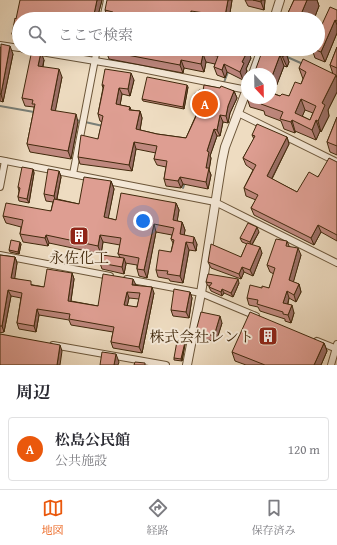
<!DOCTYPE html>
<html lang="ja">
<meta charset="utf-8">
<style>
:root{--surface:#fff;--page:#f7f7f7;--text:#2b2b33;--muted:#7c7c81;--line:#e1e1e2;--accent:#ea580c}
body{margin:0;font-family:"Gentium Book Plus","Noto Serif JP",serif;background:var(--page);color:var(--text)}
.compass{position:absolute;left:241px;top:68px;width:36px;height:36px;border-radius:50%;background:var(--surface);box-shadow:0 4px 16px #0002;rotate:158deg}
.you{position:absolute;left:143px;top:221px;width:14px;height:14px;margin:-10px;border:3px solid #fff;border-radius:50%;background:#1a73e8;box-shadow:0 0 0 6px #1a73e833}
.badge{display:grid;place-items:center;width:26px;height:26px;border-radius:50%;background:var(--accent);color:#fff;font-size:13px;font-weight:700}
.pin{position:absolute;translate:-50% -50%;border:2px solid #fff;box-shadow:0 1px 4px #0006}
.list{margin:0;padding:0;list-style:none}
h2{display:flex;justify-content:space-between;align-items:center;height:52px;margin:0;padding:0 16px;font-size:17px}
h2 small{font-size:13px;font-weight:400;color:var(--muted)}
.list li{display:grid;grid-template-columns:26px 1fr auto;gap:12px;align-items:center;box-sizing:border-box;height:64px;margin:0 8px 8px;padding:0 8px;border:1px solid var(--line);border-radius:4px}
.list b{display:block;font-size:15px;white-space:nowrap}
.list p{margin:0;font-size:13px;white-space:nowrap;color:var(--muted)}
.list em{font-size:13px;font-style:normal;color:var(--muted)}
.icon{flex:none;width:22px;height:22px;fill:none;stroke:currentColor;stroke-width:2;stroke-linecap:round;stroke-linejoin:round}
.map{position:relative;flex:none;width:337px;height:365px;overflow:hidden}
.search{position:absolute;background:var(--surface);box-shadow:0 4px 16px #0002;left:12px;right:12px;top:12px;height:44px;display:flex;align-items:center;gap:10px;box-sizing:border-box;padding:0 14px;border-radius:22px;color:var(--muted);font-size:15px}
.sheet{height:124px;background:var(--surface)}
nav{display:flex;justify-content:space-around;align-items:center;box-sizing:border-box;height:56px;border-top:1px solid var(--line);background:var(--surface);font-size:11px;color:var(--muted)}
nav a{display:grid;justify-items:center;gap:2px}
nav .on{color:var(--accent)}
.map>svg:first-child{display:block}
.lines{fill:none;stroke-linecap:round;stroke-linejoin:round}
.stream{stroke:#797f77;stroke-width:2}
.minor-casing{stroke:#6c5639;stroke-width:8}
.tertiary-casing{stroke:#6c5639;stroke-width:10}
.minor{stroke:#f4e8d7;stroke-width:6}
.tertiary{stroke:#f4e8d7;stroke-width:8}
.wall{fill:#bf887e;stroke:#41290c;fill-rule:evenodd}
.shaded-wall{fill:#9b6f66;stroke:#41290c}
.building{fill:#de9e92;stroke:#41290c;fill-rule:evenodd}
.labels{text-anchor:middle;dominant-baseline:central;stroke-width:4;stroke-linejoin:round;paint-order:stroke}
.poi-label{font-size:15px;fill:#41290c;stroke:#f4e8d7}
</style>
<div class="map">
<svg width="337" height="365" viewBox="0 0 337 365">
<rect width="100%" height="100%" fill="#eedcc1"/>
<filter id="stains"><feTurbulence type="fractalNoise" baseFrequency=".005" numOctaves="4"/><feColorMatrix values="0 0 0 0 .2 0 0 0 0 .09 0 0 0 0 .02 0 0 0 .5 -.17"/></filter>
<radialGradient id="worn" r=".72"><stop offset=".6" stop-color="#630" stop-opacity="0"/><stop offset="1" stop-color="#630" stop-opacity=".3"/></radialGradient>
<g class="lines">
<g class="stream">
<polyline points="285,56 303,64"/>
<polyline points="223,85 228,72"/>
<polyline points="0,106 34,112"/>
<polyline points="76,120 103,126"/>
<polyline points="183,188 185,182"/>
</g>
<defs>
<g id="minor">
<polyline points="103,19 107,0"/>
<polyline points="0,45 19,48"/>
<polyline points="23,49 137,68 247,90"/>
<polyline points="238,113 337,162"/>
<polyline points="0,160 215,202 337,263"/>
<polyline points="73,174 97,49"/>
<polyline points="0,187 5,161"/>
<polyline points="0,255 110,276"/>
<polyline points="127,279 201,293 256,316"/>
<polyline points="317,341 337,349"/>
<polyline points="53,345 166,365"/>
<polyline points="331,365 337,344"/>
</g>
<g id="tertiary">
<polyline points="274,19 280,0"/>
<polyline points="253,74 262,49"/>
<polyline points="187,365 201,293 222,161 225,147 247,89"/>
</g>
</defs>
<use href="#minor" class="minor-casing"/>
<use href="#tertiary" class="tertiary-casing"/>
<use href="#minor" class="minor"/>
<use href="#tertiary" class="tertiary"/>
</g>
<g class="wall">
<polygon points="102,0 97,19 19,19 19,42 15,42 12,34 16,19"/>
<polygon points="232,0 229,19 194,18 194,19 111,19 108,18 105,10"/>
<polygon points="245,0 265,0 264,10 248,6"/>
<polygon points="294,0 317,0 319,6 314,19 288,19 287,15"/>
<polygon points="337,10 337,33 325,62 315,58 312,49 318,49"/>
<polygon points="0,47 13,54 3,102 0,101"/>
<path d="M337 47V92L328 110 329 116 321 132 320 131 316 140 295 131V133L284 129 281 121 265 115 264 111 250 107 247 98H271L263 49 286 53 289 62 287 67 284 66 274 92 275 94 280 96H289L301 84 303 79 299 68 333 74 330 65ZM305 110 313 113 310 120 302 116Z"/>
<polygon points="57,49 83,49 82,54"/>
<polygon points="107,49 163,49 162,52 173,55 175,49 251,58 246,69 247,71 243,80 227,72 225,78 217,75 214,67 215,64 206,62 204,72 184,68 183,73 109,59 106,51"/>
<polygon points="44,60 43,67 62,77 55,111 78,122 71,159 30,152 27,144 34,109 34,107 25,106 22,98"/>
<polygon points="134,80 130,96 122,94 120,105 130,107 131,110 140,111 142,118 140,130 157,134 186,138 197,113 197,112 198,108 195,107 193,100 198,94 203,91 234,91 237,98 230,113 228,123 223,122 220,136 217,136 210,156 211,158 209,170 211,175 208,189 183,184 181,188 166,186 164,179 166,167 157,165 154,159 156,153 136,149 132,171 80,164 78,157 98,139 102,122 100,121 98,114 103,88 102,85"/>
<polygon points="188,87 184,109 143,101 142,99"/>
<polygon points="337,117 337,155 330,152 327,142"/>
<polygon points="252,135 287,137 289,144 272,179 297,192 337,162 337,241 321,232 314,245 254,215 251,208 256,200 246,196 244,188 253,170 246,165 243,158 254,139"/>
<polygon points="33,169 34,173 29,203 19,201 18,197 19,191 18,187"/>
<polygon points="59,171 61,177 57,199 79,204 111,181 114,189 108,218 116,220 176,203 179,210 177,221 182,222 185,230 184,235 197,244 196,251 189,250 183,283 170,281 169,279 158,277 156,270 171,252 173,243 171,239 172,235 156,232 147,278 139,276 137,269 137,265 125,263 126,264 124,274 102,269 100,263 120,257 118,254 120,245 103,242 101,254 49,243 48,246 23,242 20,234 21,227 6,223 3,216 51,211 53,202 46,201 44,194"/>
<polygon points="259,232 252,245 262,253 253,276 244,272 241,279 211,268 208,262 241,257 247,244 242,242 240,238"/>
<polygon points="287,241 289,246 301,255 293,282 299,284 301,292 296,302 289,298 288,304 294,313 291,323 285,321 285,319 260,311 258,307 249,305 247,298 262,288 269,288 274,274 270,272 267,265"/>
<polygon points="21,244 19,254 10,252 9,250"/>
<path d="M0 255 15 257 17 263 14 278 33 285 44 287 72 273 74 279 71 301 98 306 136 285 154 293 142 353 113 348 111 342 113 332 71 325 69 320 39 315 36 332 19 329 17 323 21 298 11 296 4 332 0 333ZM129 298 139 299 137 307 127 306Z"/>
<polygon points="206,282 239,283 233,297 224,293 222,296 211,291 209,287 210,286 208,286"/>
<polygon points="190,292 192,298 189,318 173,316 171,310"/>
<polygon points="222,323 216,342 198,337 196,331"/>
<polygon points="324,343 327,351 321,365 246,365 235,361 232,352"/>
<polygon points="185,344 182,361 174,360 174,358"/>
</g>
<g class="shaded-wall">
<polygon points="97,0 102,0 97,19 93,19"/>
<polygon points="228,0 232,0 229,19 226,19 225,16"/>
<polygon points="261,0 265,0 264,10 261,2"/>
<polygon points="307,0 317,0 319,6 314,19 299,19"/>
<polygon points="191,11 194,18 194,19 189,19"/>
<polygon points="335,20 337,25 337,33 325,62 321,52"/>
<polygon points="10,46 13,54 3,102 1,94"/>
<polygon points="80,49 83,49 82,54"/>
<polygon points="158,49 163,49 160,60 158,52"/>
<polygon points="279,49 288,49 286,53 289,62 287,67"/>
<polygon points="248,50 251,58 246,69 247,71 243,80 240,72 242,62"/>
<polygon points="41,52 44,60 41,74 38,66"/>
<polygon points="203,54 206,62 204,72 201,64"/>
<polygon points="280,55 284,66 274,92 276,97 271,96 271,79"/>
<polygon points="181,60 184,68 183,73 180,65"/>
<polygon points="224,64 227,72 225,78 222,70"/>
<polygon points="59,69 62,77 54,118 51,110"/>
<polygon points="131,73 134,80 130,96 128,89"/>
<polygon points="336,75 337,78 337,92 328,110 329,116 321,132 318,121 322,103"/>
<polygon points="187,85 188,87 184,109 183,107"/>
<polygon points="119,88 122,94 119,111 116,104"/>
<polygon points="234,91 237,98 230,113 228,123 226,116 228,106"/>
<polygon points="301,99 305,110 299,124 295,113"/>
<polygon points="140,111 142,118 139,136 136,129"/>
<polygon points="76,114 78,122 71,159 68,151"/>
<polygon points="220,115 223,122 220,136 217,130"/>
<polygon points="292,120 295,131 295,133 291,122"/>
<polygon points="316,120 320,131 316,140 312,130"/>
<polygon points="214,129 217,136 210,156 211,158 209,170 211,175 208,189 206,182 206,168 207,151"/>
<polygon points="287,137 289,144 269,184 267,176"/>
<polygon points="134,142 136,149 132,171 129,165"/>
<polygon points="33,169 34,173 29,203 27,199"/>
<polygon points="59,171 61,177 56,203 54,196"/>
<polygon points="180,177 183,184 181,188 178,181"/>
<polygon points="111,181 114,189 107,225 104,217"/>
<polygon points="176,203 179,210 176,228 173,220"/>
<polygon points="182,222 185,230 183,242 180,234"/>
<polygon points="154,224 156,232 147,278 144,270"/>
<polygon points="318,225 321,232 314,245 311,238"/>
<polygon points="257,227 259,232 251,246 250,242"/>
<polygon points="46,235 49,243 48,246 45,238"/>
<polygon points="100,235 103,242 101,254 98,246"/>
<polygon points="194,237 197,244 196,251 193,243"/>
<polygon points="20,242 21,244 19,254 18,252"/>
<polygon points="186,242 189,250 183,283 180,276"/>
<polygon points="260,247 262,253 253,276 250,270"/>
<polygon points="298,248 301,255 292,287 289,280"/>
<polygon points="15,257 17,263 14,284 11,278"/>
<polygon points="124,258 126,264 124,274 122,267"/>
<polygon points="242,267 244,272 241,279 239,274"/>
<polygon points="72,273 74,279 70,307 68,301"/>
<polygon points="133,279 136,285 132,285"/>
<polygon points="238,279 239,283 233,297 231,293"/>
<polygon points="299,284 301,292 296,302 294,295"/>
<polygon points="152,287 154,293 142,353 139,347"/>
<polygon points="222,289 224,293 222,296 221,292"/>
<polygon points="8,290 11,296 4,332 2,326"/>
<polygon points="287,291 289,298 286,310 283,303"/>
<polygon points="127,292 129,298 126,311 124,305"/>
<polygon points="190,292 192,298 189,318 186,312"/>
<polygon points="292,305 294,313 291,323 288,315"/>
<polygon points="37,309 39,315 36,332 34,326"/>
<polygon points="220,316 222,323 216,342 214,336"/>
<polygon points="185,342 185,344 182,361 181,359"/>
<polygon points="324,343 327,351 321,365 314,365"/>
<polygon points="60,345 62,351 60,365 57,365"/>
<polygon points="116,354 119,362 118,365 114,365"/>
</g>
<g class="building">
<polygon points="20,0 97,0 93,19 59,19 59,18 37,14 36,19 19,19 19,35 12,34 15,18 16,19"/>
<polygon points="107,0 228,0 225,16 191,11 189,19 112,19 113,12 105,10"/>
<polygon points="253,0 261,0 261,2"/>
<polygon points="294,0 307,0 299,19 295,19 287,15"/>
<polygon points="330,7 337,10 337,21 335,20 321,52 313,49 318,49 318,33"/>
<polygon points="243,16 256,18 256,19 242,19"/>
<polygon points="1,44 10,46 1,94 0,94"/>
<polygon points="337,47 337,68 330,65"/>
<polygon points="107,49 158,49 158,52 173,55 175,49 245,49 248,50 242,62 244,63 240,72 224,64 222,70 214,67 218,56 203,54 201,64 181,60 180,65 106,51"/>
<polygon points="263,49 279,49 285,51 283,57 280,55 271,79 271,74 254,74"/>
<polygon points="32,50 41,52 38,66 59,69 51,110 76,114 68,151 27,144 35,104 32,104 33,100 22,98"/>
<path d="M303 59 336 75 322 103 325 105 318 121 316 120 312 130 292 120 291 122 280 119 283 112 261 104 262 101 252 98H271V93L280 96 282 94 289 96 295 82 301 84 306 72 299 68ZM301 99 316 106 310 120 295 113Z"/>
<polygon points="105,69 131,73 128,89 119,88 116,104 130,107 129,110 140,111 136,129 157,134 186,138 198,112 197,112 201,103 193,100 195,93 198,94 199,90 203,91 204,85 220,88 221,86 234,91 228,106 226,116 220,115 217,130 214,129 207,151 209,152 206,168 209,168 206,182 180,177 178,181 164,179 167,161 154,159 157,146 134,142 129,165 78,157 81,135 98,139 103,116 98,114 104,85 102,85"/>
<polygon points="147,77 187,85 183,107 142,99"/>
<polygon points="337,117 337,146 327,142"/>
<polygon points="257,124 287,137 267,176 297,192 309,172 318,177 329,158 337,162 337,235 318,225 311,238 251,208 258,195 244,188 256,165 243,158 255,136 252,135"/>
<polygon points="22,167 33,169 27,199 18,197 20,188 18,187"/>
<polygon points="48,169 59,171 54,196 44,194"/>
<polygon points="84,177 111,181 104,217 116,220 121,193 176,203 173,220 182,222 180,234 194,237 193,243 186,242 180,276 167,274 168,271 156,270 159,250 171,252 174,240 171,239 174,228 154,224 144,270 137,269 139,258 118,254 121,238 100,235 98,246 46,235 45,238 20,234 23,220 3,216 6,203 51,211 54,199 79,204"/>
<polygon points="248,223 257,227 250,242 240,238"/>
<polygon points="276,239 287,241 286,246 298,248 289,280 299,284 294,295 287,291 283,303 292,305 288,315 283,314 283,312 257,304 258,300 247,298 250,285 262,288 262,286 269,288 275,268 267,265"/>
<polygon points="11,240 20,242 18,252 9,250"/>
<polygon points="247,243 260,247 250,270 242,267 239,274 208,262 211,244 241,257"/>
<path d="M0 255 15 257 11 278 31 281V285L44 287 47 269 72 273 68 301 98 306 103 274 133 279 132 285 152 287 139 347 111 342 114 327 69 319 70 314 37 309 34 326 17 323 22 293 8 290 2 326H0ZM127 292 140 293 137 307 124 305Z"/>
<polygon points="102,255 124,258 122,267 100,263"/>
<polygon points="208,274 238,279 231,293 222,289 221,292 209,287 212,283 206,282"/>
<polygon points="174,289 190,292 186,312 171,310"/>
<polygon points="201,312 220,316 214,336 196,331"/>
<polygon points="250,312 324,343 314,365 265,365 232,352"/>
<polygon points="0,334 60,345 57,365 0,365"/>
<polygon points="177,341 185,342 181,359 174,358"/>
<polygon points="102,352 116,354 114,365 100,365"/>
<polygon points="135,362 145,363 145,365 134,365"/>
</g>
<defs>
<symbol id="building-square" viewBox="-11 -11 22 22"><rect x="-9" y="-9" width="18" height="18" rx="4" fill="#8f2418" stroke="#f4e8d7"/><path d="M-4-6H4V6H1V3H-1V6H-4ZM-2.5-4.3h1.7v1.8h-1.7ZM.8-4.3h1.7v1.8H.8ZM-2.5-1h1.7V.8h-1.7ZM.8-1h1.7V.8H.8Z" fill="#fff"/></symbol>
</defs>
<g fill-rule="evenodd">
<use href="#building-square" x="68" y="225" width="22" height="22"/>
<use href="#building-square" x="257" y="325" width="22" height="22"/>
</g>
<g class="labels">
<g class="poi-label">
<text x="79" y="257">永佐化工</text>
<text x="254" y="336" text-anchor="end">株式会社レント</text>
</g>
</g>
<rect width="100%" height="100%" filter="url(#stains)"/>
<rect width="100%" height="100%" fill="url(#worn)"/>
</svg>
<svg class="compass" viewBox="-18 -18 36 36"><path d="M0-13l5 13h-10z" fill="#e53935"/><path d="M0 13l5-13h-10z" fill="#7c7c81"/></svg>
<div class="you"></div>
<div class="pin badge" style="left:205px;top:104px">A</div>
<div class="search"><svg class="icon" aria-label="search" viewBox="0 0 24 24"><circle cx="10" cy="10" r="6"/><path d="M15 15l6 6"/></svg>ここで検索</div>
</div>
<section class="sheet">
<h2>周辺<small></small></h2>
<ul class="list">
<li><span class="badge">A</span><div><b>松島公民館</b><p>公共施設</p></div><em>120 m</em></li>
</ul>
</section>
<nav>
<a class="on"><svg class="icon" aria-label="map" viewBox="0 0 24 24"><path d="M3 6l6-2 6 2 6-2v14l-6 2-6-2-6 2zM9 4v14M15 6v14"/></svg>地図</a>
<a><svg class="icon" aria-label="directions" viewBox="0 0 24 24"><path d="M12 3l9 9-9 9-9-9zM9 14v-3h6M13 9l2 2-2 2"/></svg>経路</a>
<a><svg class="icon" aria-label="saved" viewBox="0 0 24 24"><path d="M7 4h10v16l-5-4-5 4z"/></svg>保存済み</a>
</nav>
